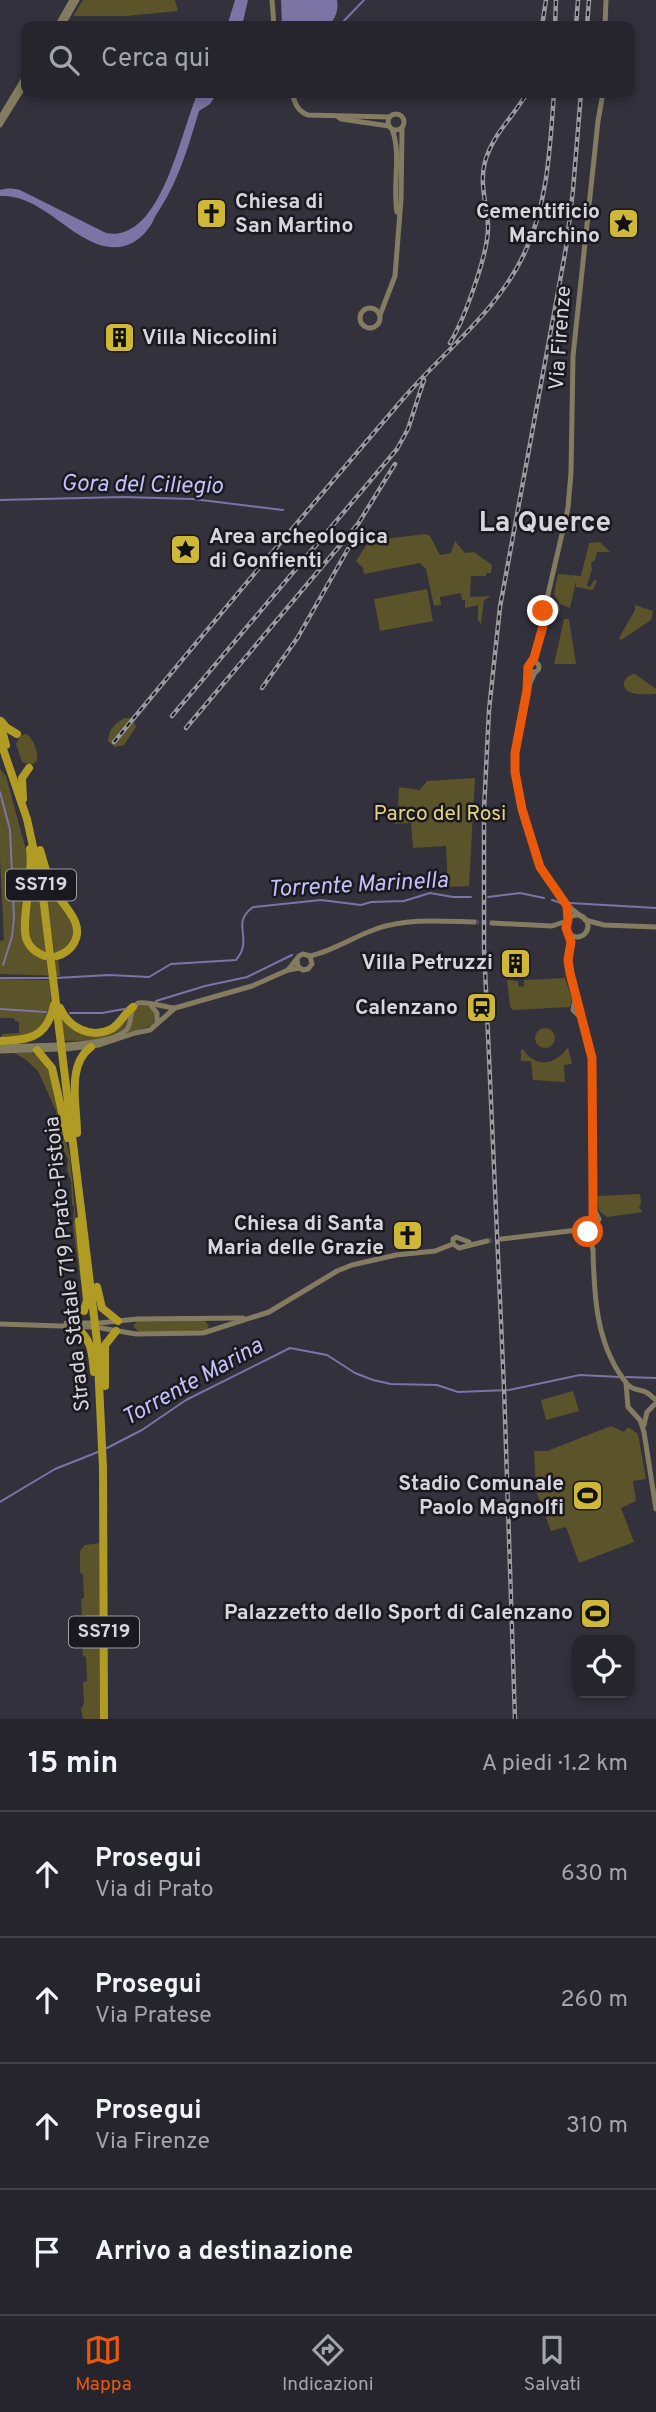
<!DOCTYPE html>
<html lang="it">
<meta charset="utf-8">
<style>
:root{--surface:#26252d;--page:#2e2d35;--text:#f1f3f6;--muted:#a4a5aa;--line:#424249;--accent:#ea580c}
body{margin:0;font-family:Overpass,sans-serif;background:var(--page);color:var(--text)}
.controls{position:absolute;right:21px;bottom:21px;display:grid;overflow:hidden;border-radius:14px;box-shadow:0 4px 10px #0003}
.controls button{width:63px;height:63px;display:grid;place-items:center;padding:0;border:0;border-bottom:2px solid var(--line);background:var(--surface);color:var(--text);font:35px sans-serif}
.stop{position:absolute;width:21px;height:21px;margin:-16px;border:5px solid #ea580c;border-radius:50%;background:#fff}
.stop.end{background:#ea580c;border-color:#fff;box-shadow:0 2px 7px #0008}
.list{margin:0;padding:0;list-style:none}
h2{display:flex;justify-content:space-between;align-items:center;height:91px;margin:0;padding:0 28px;font-size:30px}
h2 small{font-size:23px;font-weight:400;color:var(--muted)}
.list li{display:grid;grid-template-columns:46px 1fr auto;gap:21px;align-items:center;box-sizing:border-box;height:126px;padding:0 28px;border-top:2px solid var(--line)}
.list b{display:block;font-size:26px;white-space:nowrap}
.list p{margin:0;font-size:23px;white-space:nowrap;color:var(--muted)}
.list em{font-size:23px;font-style:normal;color:var(--muted)}
.icon{flex:none;width:38px;height:38px;fill:none;stroke:currentColor;stroke-width:2;stroke-linecap:round;stroke-linejoin:round}
.map{position:relative;flex:none;width:656px;height:1719px;overflow:hidden}
.search{position:absolute;background:var(--surface);box-shadow:0 4px 10px #0003;left:21px;right:21px;top:21px;height:77px;display:flex;align-items:center;gap:18px;box-sizing:border-box;padding:0 24px;border-radius:14px;color:var(--muted);font-size:26px}
.sheet{height:595px;background:var(--surface)}
nav{display:flex;justify-content:space-around;align-items:center;box-sizing:border-box;height:98px;border-top:2px solid var(--line);background:var(--surface);font-size:19px;color:var(--muted)}
nav a{display:grid;justify-items:center;gap:4px}
nav .on{color:var(--accent)}
.map>svg:first-child{display:block}
.green{fill:#5b5329}
.water{fill:#7b74a5}
.lines{fill:none;stroke-linecap:round;stroke-linejoin:round}
.stream{stroke:#7b74a5;stroke-width:2}
.secondary-tunnel{stroke:#4b4a54;stroke-width:5;stroke-dasharray:5 2.5;stroke-linecap:butt}
.secondary{stroke:#837c61;stroke-width:5}
.highway{stroke:#b09b24;stroke-width:8}
.rail-casing{stroke:#9b9aa2;stroke-width:4.5}
.rail{stroke:#1a191f;stroke-width:2;stroke-dasharray:5;stroke-linecap:butt}
.route{stroke:#ea580c;stroke-width:9}
.labels{text-anchor:middle;dominant-baseline:central;stroke-width:5;stroke-linejoin:round;paint-order:stroke}
.shield{fill:#1a191f;stroke:#9e9da4;stroke-width:2}
.shield-label{font-size:19px;font-weight:bold;fill:#d7d6dd}
.poi-label{font-size:21px;font-weight:bold;fill:#d7d6dd;stroke:#1a191f;text-anchor:end}
.street-label{font-size:21px;fill:#d7d6dd;stroke:#1a191f}
.park-label{font-size:21px;fill:#e4d381;stroke:#1a191f}
.water-label{font-size:23px;font-style:italic;fill:#c7bffa;stroke:#1a191f}
.district-label{font-size:28px;font-weight:bold;fill:#d7d6dd;stroke:#1a191f}
</style>
<div class="map">
<svg width="656" height="1719" viewBox="0 0 656 1719">
<rect width="100%" height="100%" fill="#32313c"/>
<g class="green">
<polygon points="83,0 175,0 178,11 127,16 73,16"/>
<polygon points="425,534 430,536 440,555 451,553 455,541 465,553 474,552 492,565 491,573 486,573 486,576 471,576 470,597 491,596 484,600 481,624 478,620 478,605 465,608 465,600 462,600 461,593 440,597 441,605 434,606 426,569 420,563 364,574 363,568 356,561 369,541"/>
<polygon points="600,542 610,552 597,552 595,560 591,563 592,569 587,586 590,587 594,580 597,581 593,590 576,587 576,581 570,608 560,604 554,594 558,574 581,576 589,543"/>
<polygon points="427,589 433,621 380,631 374,599"/>
<polygon points="635,605 653,611 651,620 621,640 619,638 635,610"/>
<polygon points="564,619 569,619 576,664 554,664"/>
<path d="M635 674 656 689V694C649 694 639 695 632 693 618 688 624 675 635 674Z"/>
<path d="M125 718H131L112 740 115 744 134 722 136 727 124 745 115 747 108 741C108 730 116 722 125 718Z"/>
<path d="M26 734C34 738 38 752 37 761L31 765 22 762 16 744 20 736Z"/>
<polygon points="0,769 6,776 29,861 23,930 30,949 58,958 60,976 0,974 0,941 4,940 0,858"/>
<polygon points="475,778 469,886 448,887 446,846 413,848 411,823 394,824 398,811 399,787 420,790 427,781"/>
<polygon points="40,854 75,924 72,944 55,955"/>
<polygon points="33,857 44,925 46,955 36,950 27,933"/>
<polygon points="565,978 572,999 570,1007 513,1010 510,1007 507,980 518,981 519,987 524,986 524,980"/>
<path d="M0 979 49 980C52 1010 54 1010 35 1034L0 1040 2 1034 19 1033V1022L15 1021 14 1018H0Z"/>
<polygon points="144,1005 150,1007 155,1014 153,1025 122,1035 136,1007"/>
<path d="M61 1017 94 1035 128 1017C124 1044 84 1040 64 1041Z"/>
<circle cx="545" cy="1038" r="10"/>
<path d="M568 1047 572 1064 564 1065 565 1082 533 1080 531 1061H521V1050L523 1049C536 1069 556 1065 568 1047Z"/>
<polygon points="31,1052 46,1060 70,1157 82,1284 80,1277 73,1227 74,1207 72,1204 71,1182 67,1169 68,1159 63,1149 56,1111 38,1071 25,1059 14,1053"/>
<polygon points="640,1194 641,1203 639,1208 643,1212 607,1217 599,1211 597,1196"/>
<polygon points="138,1320 204,1320 209,1326 206,1331 139,1332 133,1326"/>
<polygon points="573,1391 579,1411 546,1420 541,1400"/>
<polygon points="611,1426 624,1432 627,1428 630,1428 638,1434 646,1479 633,1481 636,1501 621,1508 634,1542 579,1563 566,1527 551,1531 536,1491 534,1451 547,1451"/>
<polygon points="100,1543 101,1719 83,1719 81,1709 84,1703 83,1682 87,1681 86,1657 83,1656 82,1640 85,1640 85,1615 82,1615 81,1599 84,1598 83,1574 80,1573 80,1551 85,1545"/>
</g>
<g class="water">
<polygon points="235,0 248,0 242,26 227,26"/>
<path d="M281 0H337C339 10 335 20 328 26H306L299 22 295 26H282Z"/>
<path d="M198 93H217L210 104 199 111C188 148 178 183 156 215 154 218 153 222 151 225 133 252 108 253 81 236 56 221 31 194 0 196V190C7 188 12 188 20 190L106 233C162 244 181 128 198 93Z"/>
</g>
<g class="lines">
<g class="stream">
<polyline points="339,26 364,0"/>
<polyline points="0,500 123,497 193,499 283,510"/>
<polyline points="0,792 10,830 14,918 12,937 3,965"/>
<polyline points="488,897 520,893 544,898"/>
<polyline points="552,900 561,903"/>
<polyline points="570,903 656,908"/>
<polyline points="0,978 51,978"/>
<path d="M56 978 109 975 149 977 171 964 236 960C238 957 241 954 242 950 248 933 233 922 253 907L321 900 361 905 371 902 404 901 430 893 453 897H471"/>
<polyline points="156,1001 205,986 247,977 292,955"/>
<polyline points="0,1009 46,1012"/>
<polyline points="70,1013 102,1013 124,1009"/>
<polyline points="626,1377 656,1378"/>
<polyline points="107,1448 142,1430 186,1400 290,1348 327,1355 355,1373 373,1380 391,1384 437,1385 458,1392 509,1390 580,1375 620,1377"/>
<polyline points="0,1502 55,1469 98,1452"/>
</g>
<g class="secondary-tunnel">
<polyline points="474,922 492,923"/>
<polyline points="487,1241 501,1239"/>
</g>
<g class="secondary">
<polyline points="272,0 274,26"/>
<polyline points="57,26 72,0"/>
<polyline points="62,26 77,0"/>
<polyline points="605,26 606,0"/>
<path d="M292 93C295 103 297 111 308 115L389 117"/>
<circle cx="396" cy="122" r="8"/>
<polyline points="338,117 341,119 389,126"/>
<polyline points="0,118 26,75"/>
<polyline points="0,125 26,83"/>
<path d="M392 129C402 155 392 185 397 212"/>
<circle cx="370" cy="318" r="10"/>
<polyline points="380,315 395,276 401,199 402,128"/>
<circle cx="550" cy="609" r="7"/>
<polyline points="546,603 568,508 571,472 573,356 598,121 603,93"/>
<circle cx="534" cy="667" r="5"/>
<polyline points="531,663 543,626 543,611"/>
<path d="M535 672C522 697 513 744 515 773 516 789 521 805 526 821 537 860 547 893 582 917"/>
<circle cx="577" cy="926" r="11"/>
<polyline points="585,920 604,925 656,927"/>
<polyline points="492,923 552,926 567,921"/>
<polyline points="570,934 570,973 592,1058 593,1201 593,1217 588,1231 593,1250"/>
<path d="M310 956C333 951 353 937 376 929 407 918 441 921 474 922"/>
<polyline points="288,970 299,956 303,954 310,956 312,964 308,969 303,970 298,967 297,960"/>
<polyline points="575,1000 573,1010 580,1017"/>
<polyline points="150,1004 157,1013 157,1023"/>
<path d="M65 1045C80 1044 117 1042 127 1029 133 1020 128 1011 138 1003 147 1001 164 1007 175 1008"/>
<polyline points="0,1047 58,1045"/>
<polyline points="66,1049 99,1045 135,1033 150,1030 175,1008 252,986 288,970 300,968"/>
<polyline points="0,1051 59,1049"/>
<polyline points="501,1239 578,1230 589,1225"/>
<polyline points="594,1240 594,1228 599,1219 595,1211"/>
<polyline points="453,1244 453,1239 456,1237 469,1242"/>
<path d="M593 1250C594 1296 596 1347 628 1385 633 1390 637 1389 643 1391 648 1392 652 1397 656 1400"/>
<polyline points="66,1323 92,1323"/>
<polyline points="100,1323 137,1319 243,1318"/>
<polyline points="0,1324 92,1327"/>
<polyline points="101,1328 136,1334 203,1333 269,1312 337,1271 352,1265 396,1255 435,1251 453,1244 459,1248 487,1241"/>
<polyline points="626,1383 628,1407 640,1420 644,1432 656,1509"/>
<polyline points="644,1425 647,1412 656,1403"/>
</g>
<g class="highway">
<polyline points="1,721 7,728 17,734"/>
<polyline points="0,723 6,745"/>
<polyline points="0,740 27,819 42,888 97,1341 103,1468 104,1719"/>
<polyline points="23,799 22,778 29,768"/>
<path d="M30 849C34 876 21 918 26 938 29 947 36 953 45 956"/>
<path d="M40 850C44 863 47 877 53 888 61 905 86 922 74 943 70 950 64 954 57 956"/>
<path d="M60 1008C69 1028 92 1040 113 1028 121 1022 125 1013 133 1007"/>
<path d="M0 1041C29 1040 47 1038 54 1005"/>
<polyline points="37,1050 52,1068 68,1138"/>
<path d="M77 1133C77 1106 66 1065 91 1047"/>
<polyline points="79,1221 87,1300 84,1311"/>
<polyline points="97,1287 102,1308 118,1321"/>
<path d="M75 1327C92 1338 92 1353 94 1372"/>
<polyline points="105,1386 105,1345 116,1331"/>
</g>
<defs>
<g id="rail">
<polyline points="542,26 546,0"/>
<polyline points="555,26 556,0"/>
<polyline points="576,26 578,0"/>
<polyline points="587,26 589,0"/>
<path d="M450 343C464 320 489 252 488 226 487 204 479 184 485 162 492 135 514 116 527 93"/>
<polyline points="262,688 298,637 348,549"/>
<polyline points="172,716 397,449 408,429 424,380"/>
<polyline points="186,728 358,524 395,464"/>
<path d="M114 742C209 627 305 513 402 400 443 352 497 312 524 254 548 204 550 147 554 93"/>
<polyline points="515,1719 504,1388 484,947 484,810 489,710 500,607 566,248 573,190 581,93"/>
</g>
</defs>
<use href="#rail" class="rail-casing"/>
<use href="#rail" class="rail"/>
</g>
<g class="lines">
<polyline class="route" points="543,611 543,626 534,658 528,667 527,690 515,753 515,772 522,809 540,867 567,906 568,920 566,928 571,942 568,960 570,973 592,1058 593,1201 593,1217 588,1232"/>
</g>
<defs>
<symbol id="church-square" viewBox="-11 -11 22 22"><rect x="-9" y="-9" width="18" height="18" rx="4" fill="#cfb837" stroke="#1a191f"/><path d="M-1.2-6h2.4v3.5h3.3v2.4h-3.3V6h-2.4V-.1h-3.3v-2.4h3.3Z" fill="#111"/></symbol>
<symbol id="sight-square" viewBox="-11 -11 22 22"><rect x="-9" y="-9" width="18" height="18" rx="4" fill="#cfb837" stroke="#1a191f"/><path d="M0-6L1.8-2.2L6-1.7L2.9 1.2L3.7 5.4L0 3.3L-3.7 5.4L-2.9 1.2L-6-1.7L-1.8-2.2Z" fill="#111"/></symbol>
<symbol id="building-square" viewBox="-11 -11 22 22"><rect x="-9" y="-9" width="18" height="18" rx="4" fill="#cfb837" stroke="#1a191f"/><path d="M-4-6H4V6H1V3H-1V6H-4ZM-2.5-4.3h1.7v1.8h-1.7ZM.8-4.3h1.7v1.8H.8ZM-2.5-1h1.7V.8h-1.7ZM.8-1h1.7V.8H.8Z" fill="#111"/></symbol>
<symbol id="station-square" viewBox="-11 -11 22 22"><rect x="-9" y="-9" width="18" height="18" rx="4" fill="#cfb837" stroke="#1a191f"/><path d="M-3-6H3Q5-6 5-4V2Q5 4 3 4L4.5 6H3L1.5 4h-3L-3 6H-4.5L-3 4Q-5 4-5 2V-4Q-5-6-3-6ZM-3.5-4v3h7v-3ZM-3.5 1v1.5H-2V1ZM2 1v1.5H3.5V1Z" fill="#111"/></symbol>
<symbol id="stadium-square" viewBox="-11 -11 22 22"><rect x="-9" y="-9" width="18" height="18" rx="4" fill="#cfb837" stroke="#1a191f"/><path d="M0-5a6.5 5 0 1 0 0 10a6.5 5 0 1 0 0-10ZM-3.5-1.8h7v3.6h-7Z" fill="#111"/></symbol>
</defs>
<g fill-rule="evenodd">
<use href="#church-square" x="194" y="196" width="35" height="35"/>
<use href="#sight-square" x="606" y="206" width="35" height="35"/>
<use href="#building-square" x="102" y="320" width="35" height="35"/>
<use href="#sight-square" x="168" y="532" width="35" height="35"/>
<use href="#building-square" x="498" y="946" width="35" height="35"/>
<use href="#station-square" x="464" y="990" width="35" height="35"/>
<use href="#church-square" x="390" y="1218" width="35" height="35"/>
<use href="#stadium-square" x="570" y="1478" width="35" height="35"/>
<use href="#stadium-square" x="578" y="1596" width="35" height="35"/>
</g>
<g class="labels">
<g class="shield">
<rect x="6" y="869.5" width="70" height="31" rx="5"/>
<rect x="69" y="1616.5" width="70" height="31" rx="5"/>
</g>
<g class="shield-label">
<text x="41" y="885">SS719</text>
<text x="104" y="1632">SS719</text>
</g>
<g class="poi-label">
<text x="235" y="202" text-anchor="start">Chiesa di<tspan x="235" dy="24">San Martino</tspan></text>
<text x="600" y="212">Cementificio<tspan x="600" dy="24">Marchino</tspan></text>
<text x="142" y="338" text-anchor="start">Villa Niccolini</text>
<text x="209" y="537" text-anchor="start">Area archeologica<tspan x="209" dy="24">di Gonfienti</tspan></text>
<text x="493" y="963">Villa Petruzzi</text>
<text x="458" y="1008">Calenzano</text>
<text x="384" y="1224">Chiesa di Santa<tspan x="384" dy="24">Maria delle Grazie</tspan></text>
<text x="564" y="1484">Stadio Comunale<tspan x="564" dy="24">Paolo Magnolfi</tspan></text>
<text x="573" y="1613">Palazzetto dello Sport di Calenzano</text>
</g>
<g class="street-label">
<text transform="translate(561 338) rotate(-86)">Via Firenze</text>
<text transform="translate(68 1264) rotate(-96)">Strada Statale 719 Prato-Pistoia</text>
</g>
<g class="park-label">
<text x="440" y="814">Parco del Rosi</text>
</g>
<g class="water-label">
<text transform="translate(142 486) rotate(1)">Gora del Ciliegio</text>
<text transform="translate(358 886) rotate(-3)">Torrente Marinella</text>
<text transform="translate(193 1383) rotate(-29)">Torrente Marina</text>
</g>
<g class="district-label">
<text x="545" y="524">La Querce</text>
</g>
</g>
</svg>
<div class="controls">
<button><svg class="icon" aria-label="locate" viewBox="0 0 24 24"><circle cx="12" cy="12" r="6"/><path d="M12 2v4M12 18v4M2 12h4M18 12h4"/></svg></button>
</div>
<div class="stop" style="left:588px;top:1232px"></div>
<div class="stop end" style="left:543px;top:611px"></div>
<div class="search"><svg class="icon" aria-label="search" viewBox="0 0 24 24"><circle cx="10" cy="10" r="6"/><path d="M15 15l6 6"/></svg>Cerca qui</div>
</div>
<section class="sheet">
<h2>15 min<small>A piedi · 1.2 km</small></h2>
<ul class="list">
<li><svg class="icon" aria-label="ahead" viewBox="0 0 24 24"><path d="M12 20V5M6 11l6-6 6 6"/></svg><div><b>Prosegui</b><p>Via di Prato</p></div><em>630 m</em></li>
<li><svg class="icon" aria-label="ahead" viewBox="0 0 24 24"><path d="M12 20V5M6 11l6-6 6 6"/></svg><div><b>Prosegui</b><p>Via Pratese</p></div><em>260 m</em></li>
<li><svg class="icon" aria-label="ahead" viewBox="0 0 24 24"><path d="M12 20V5M6 11l6-6 6 6"/></svg><div><b>Prosegui</b><p>Via Firenze</p></div><em>310 m</em></li>
<li><svg class="icon" aria-label="arrive" viewBox="0 0 24 24"><path d="M6 21V4h12l-3 4 3 4H6"/></svg><div><b>Arrivo a destinazione</b></div></li>
</ul>
</section>
<nav>
<a class="on"><svg class="icon" aria-label="map" viewBox="0 0 24 24"><path d="M3 6l6-2 6 2 6-2v14l-6 2-6-2-6 2zM9 4v14M15 6v14"/></svg>Mappa</a>
<a><svg class="icon" aria-label="directions" viewBox="0 0 24 24"><path d="M12 3l9 9-9 9-9-9zM9 14v-3h6M13 9l2 2-2 2"/></svg>Indicazioni</a>
<a><svg class="icon" aria-label="saved" viewBox="0 0 24 24"><path d="M7 4h10v16l-5-4-5 4z"/></svg>Salvati</a>
</nav>
